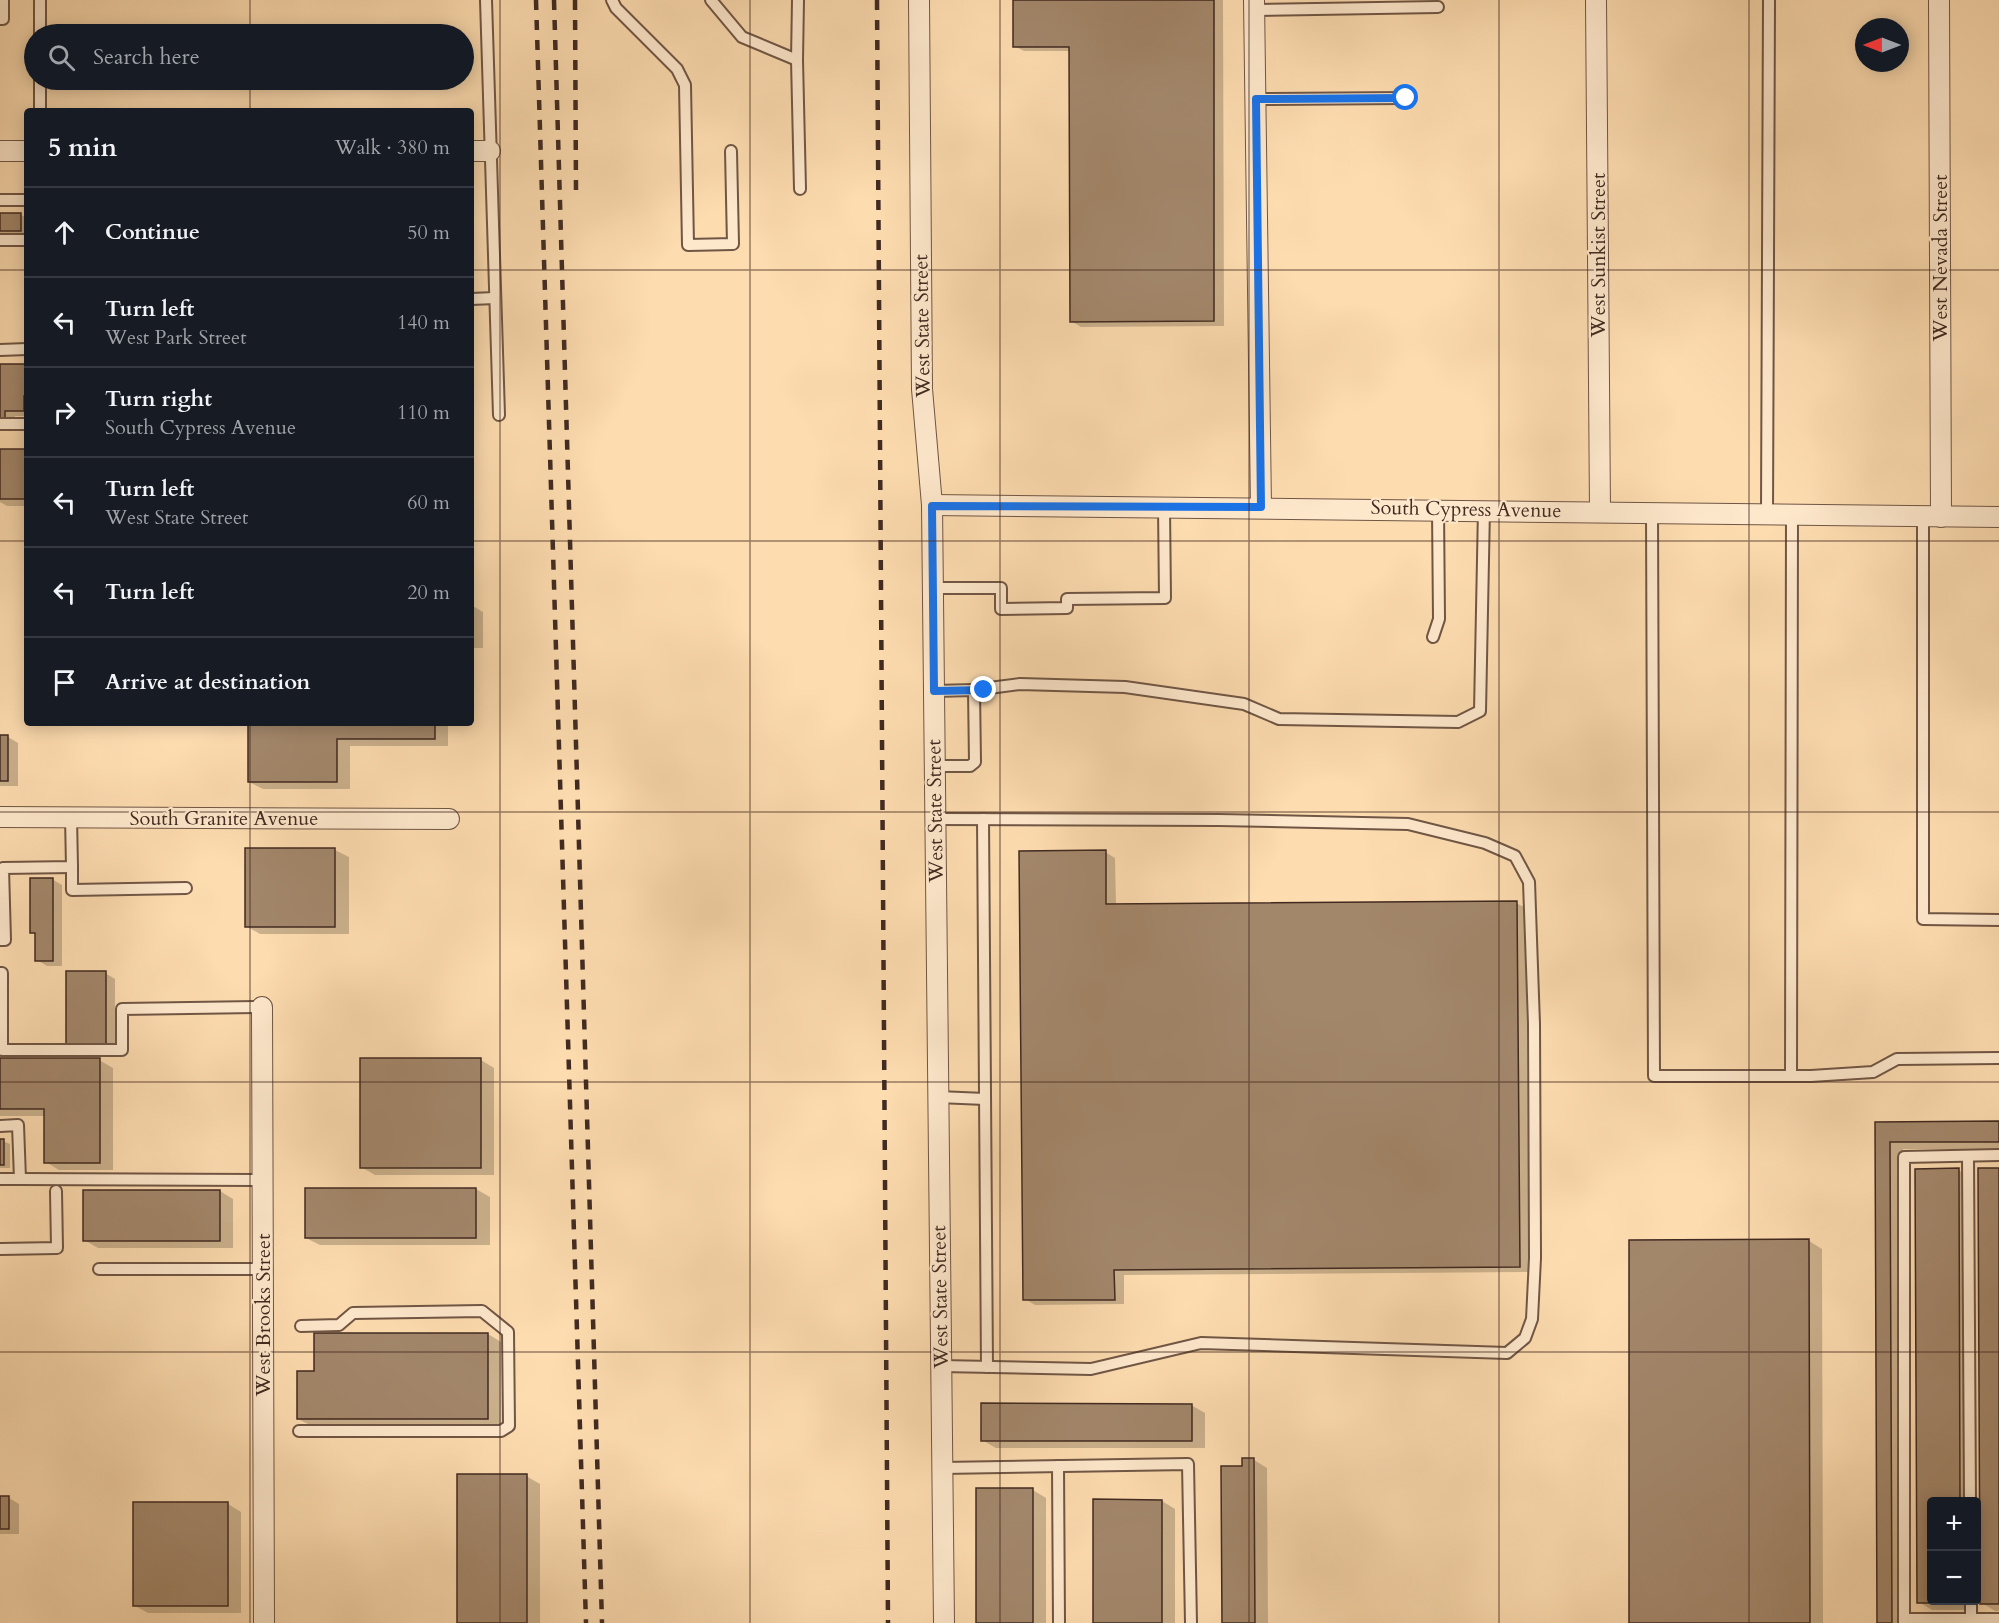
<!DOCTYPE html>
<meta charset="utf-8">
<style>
:root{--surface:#171b24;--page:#20242c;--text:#f1f3f6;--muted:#9ea1a6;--line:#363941}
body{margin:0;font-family:Cardo,serif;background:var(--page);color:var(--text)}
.controls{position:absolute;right:18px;bottom:18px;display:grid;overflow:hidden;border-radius:6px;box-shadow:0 3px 15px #0003}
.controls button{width:54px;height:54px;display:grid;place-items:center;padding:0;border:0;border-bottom:2px solid var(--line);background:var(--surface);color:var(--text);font:30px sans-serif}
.compass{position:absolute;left:1855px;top:18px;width:54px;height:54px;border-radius:50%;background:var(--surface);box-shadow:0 3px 15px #0003;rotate:270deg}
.stop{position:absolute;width:18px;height:18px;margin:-14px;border:4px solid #1a73e8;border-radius:50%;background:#fff}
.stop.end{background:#1a73e8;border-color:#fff;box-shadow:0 2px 6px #0008}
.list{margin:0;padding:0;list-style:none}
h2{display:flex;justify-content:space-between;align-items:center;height:78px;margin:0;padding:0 24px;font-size:26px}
h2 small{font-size:20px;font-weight:400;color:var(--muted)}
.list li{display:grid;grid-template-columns:39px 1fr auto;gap:18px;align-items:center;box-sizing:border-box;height:90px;padding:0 24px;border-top:2px solid var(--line)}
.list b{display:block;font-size:22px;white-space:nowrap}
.list p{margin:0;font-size:20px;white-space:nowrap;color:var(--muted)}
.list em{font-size:20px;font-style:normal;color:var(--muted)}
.icon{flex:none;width:33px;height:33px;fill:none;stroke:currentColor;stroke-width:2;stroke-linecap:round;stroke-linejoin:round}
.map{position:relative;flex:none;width:1999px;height:1623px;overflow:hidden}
.search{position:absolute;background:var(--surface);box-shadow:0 3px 15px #0003;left:24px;top:24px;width:450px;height:66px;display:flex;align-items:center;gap:15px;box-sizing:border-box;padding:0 21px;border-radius:33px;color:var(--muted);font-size:22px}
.panel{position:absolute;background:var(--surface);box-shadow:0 3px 15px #0003;left:24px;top:108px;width:450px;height:618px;border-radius:6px}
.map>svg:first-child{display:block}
.shadow{fill:#0003}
.building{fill:#a3876b;stroke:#412a21;stroke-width:1.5}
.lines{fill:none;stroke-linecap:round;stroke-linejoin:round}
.lane-casing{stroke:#705645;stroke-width:14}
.street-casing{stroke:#705645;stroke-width:22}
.lane{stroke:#fee8cc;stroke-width:10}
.street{stroke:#fee8cc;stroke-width:20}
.rail{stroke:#412a21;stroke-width:4.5;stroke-dasharray:10 10;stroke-linecap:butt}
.route{stroke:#1a73e8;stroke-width:8}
.grid{fill:none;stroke:#412a21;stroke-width:1.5;stroke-opacity:0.55}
.labels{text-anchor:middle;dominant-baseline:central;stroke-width:4.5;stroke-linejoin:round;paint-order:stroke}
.street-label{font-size:20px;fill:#412a21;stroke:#fee8cc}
</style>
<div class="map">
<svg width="1999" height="1623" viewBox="0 0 1999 1623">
<rect width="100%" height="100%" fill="#fddcb0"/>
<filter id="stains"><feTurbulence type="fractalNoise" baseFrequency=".00333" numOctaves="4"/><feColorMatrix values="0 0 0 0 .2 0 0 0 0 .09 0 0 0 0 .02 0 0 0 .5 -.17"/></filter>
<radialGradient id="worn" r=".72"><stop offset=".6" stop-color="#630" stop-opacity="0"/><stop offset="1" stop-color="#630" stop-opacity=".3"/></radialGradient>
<g class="shadow">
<polygon points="1014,0 1223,0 1224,326 1081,327 1071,321 1071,51 1024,51 1014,46"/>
<polygon points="0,215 21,215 27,218 27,236 0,236"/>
<polygon points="0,365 27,365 27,416 15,416 15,423 0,423"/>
<polygon points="0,450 27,450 27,506 7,506 0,502"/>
<polygon points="471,605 483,612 483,648 471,648"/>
<polygon points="249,723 448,723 448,746 350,746 350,789 263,789 249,782"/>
<polygon points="0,737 8,737 18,743 18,786 0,786"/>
<polygon points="335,850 349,857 349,934 260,934 246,926"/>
<polygon points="1105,852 1115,858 1116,906 1516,903 1526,908 1529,1272 1124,1275 1124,1304 1035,1305 1025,1299"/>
<polygon points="52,879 62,885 62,966 47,966 37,960 37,935 32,932"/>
<polygon points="105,973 115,979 115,1049 77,1049"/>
<polygon points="0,1060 99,1060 113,1068 113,1170 59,1170 46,1162 46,1116 0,1116"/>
<polygon points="481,1060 494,1068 494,1175 375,1175 361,1167"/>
<polygon points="1999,1122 1999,1149 1903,1149 1905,1623 1879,1623 1876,1123"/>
<polygon points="0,1140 10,1144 10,1168 0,1168"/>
<polygon points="1999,1169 1999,1611 1995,1611 1982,1603"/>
<polygon points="1958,1170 1972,1178 1974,1502 1932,1502 1932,1600 1974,1600 1974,1610 1932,1610 1919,1602"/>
<polygon points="306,1189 476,1189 490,1197 490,1245 320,1245 306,1238"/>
<polygon points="220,1191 233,1199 233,1248 98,1248 84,1240"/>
<polygon points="1809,1241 1822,1249 1823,1623 1631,1623"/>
<polygon points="488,1334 501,1342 501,1426 312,1426 298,1419 316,1373"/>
<polygon points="1191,1405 1205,1413 1205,1448 996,1448 982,1440"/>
<polygon points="1254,1460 1267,1468 1268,1623 1224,1623 1243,1467"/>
<polygon points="526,1476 540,1484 540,1623 458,1623"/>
<polygon points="1033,1490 1046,1498 1046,1623 978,1623"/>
<polygon points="0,1498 9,1498 19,1504 19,1534 0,1534"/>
<polygon points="1162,1501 1175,1509 1175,1623 1095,1623"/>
<polygon points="228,1504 241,1512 241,1613 148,1613 135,1606"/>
</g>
<g class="building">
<polygon points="1013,0 1214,0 1214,321 1070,322 1069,47 1013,47"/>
<rect x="0" y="213" width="21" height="18"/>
<polygon points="0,364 27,364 27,396 24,396 24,411 5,411 5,418 0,418"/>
<rect x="0" y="449" width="27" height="50"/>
<polygon points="248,723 435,723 435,739 337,739 337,782 248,782"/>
<rect x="0" y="735" width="8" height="46"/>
<rect x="245" y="848" width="90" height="79"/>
<polygon points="1106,850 1106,904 1517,901 1520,1267 1114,1270 1115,1300 1023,1300 1019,851"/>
<polygon points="30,878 53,878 53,961 35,961 35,933 30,933"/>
<rect x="66" y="971" width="40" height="74"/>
<polygon points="0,1058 100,1058 100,1163 44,1163 44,1109 0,1109"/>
<rect x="360" y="1058" width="121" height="110"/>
<polygon points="1999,1121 1999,1142 1890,1142 1892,1623 1877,1623 1875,1122"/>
<rect x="0" y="1139" width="4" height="26"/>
<polygon points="1959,1168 1960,1502 1932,1502 1932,1600 1961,1600 1961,1603 1917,1603 1915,1169"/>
<polygon points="1978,1168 1999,1168 1999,1604 1980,1604"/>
<rect x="305" y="1188" width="171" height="50"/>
<rect x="83" y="1190" width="137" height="51"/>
<polygon points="1809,1239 1810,1623 1629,1623 1629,1240"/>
<polygon points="314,1333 488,1333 488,1419 297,1419 297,1371 314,1371"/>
<polygon points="981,1403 1192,1404 1192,1441 981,1441"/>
<polygon points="1242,1458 1254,1458 1255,1623 1222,1623 1221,1466 1242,1466"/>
<rect x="457" y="1474" width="70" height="149"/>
<rect x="976" y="1488" width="57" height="135"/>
<rect x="0" y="1496" width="9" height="33"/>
<polygon points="1093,1499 1162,1500 1162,1623 1093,1623"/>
<rect x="133" y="1502" width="95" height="104"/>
</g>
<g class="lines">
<defs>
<g id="lane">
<polyline points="40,0 40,34"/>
<polyline points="486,0 499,415"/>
<polyline points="612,0 616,8 677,69 685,85 688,245 733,244 731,151"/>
<polyline points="711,0 742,37 797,60"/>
<polyline points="798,0 797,60 800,189"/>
<polyline points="1255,10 1438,7"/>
<polyline points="0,19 3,19 3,0"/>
<polyline points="40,80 40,111"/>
<polyline points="1256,99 1406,98"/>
<polyline points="0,200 27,200"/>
<polyline points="0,240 27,240"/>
<polyline points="471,299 495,298"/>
<polyline points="0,350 27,349"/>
<polyline points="0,424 27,424"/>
<polyline points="1652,512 1654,1076 1811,1076 1873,1072 1897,1059 1999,1058"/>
<polyline points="1767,514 1769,0"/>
<polyline points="1923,517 1923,919 1999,920"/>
<polyline points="933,588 1001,588 1001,609 1067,608 1067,599 1165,598 1164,507"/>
<polyline points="1433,637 1439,619 1438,509"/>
<polyline points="974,690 1020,684 1125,687 1244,704 1279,719 1458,722 1480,711 1484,509"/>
<polyline points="934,691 974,690 975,762 970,766 935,766"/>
<polyline points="935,819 1219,820 1408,824 1485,843 1515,856 1529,882 1534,1024 1535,1258 1532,1319 1525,1338 1507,1353 1201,1343 1091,1369 941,1366"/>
<polyline points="983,819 987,1367"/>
<polyline points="72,867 72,890 186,888"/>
<polyline points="0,940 5,940 3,868 72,867 71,817"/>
<polyline points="0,973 2,973 2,1050 122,1050 122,1009 262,1007"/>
<polyline points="1791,1076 1792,514"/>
<polyline points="938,1097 985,1099"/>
<polyline points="0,1126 18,1125 20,1179 0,1179"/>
<polyline points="1968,1156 1970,1502"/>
<polyline points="20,1179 263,1180"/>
<polyline points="0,1249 57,1248 56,1191"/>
<polyline points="99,1269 263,1269"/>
<polyline points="299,1431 501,1431 509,1426 508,1332 482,1311 353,1313 339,1325 301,1326"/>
<polyline points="1058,1466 1059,1623"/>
<polyline points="942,1468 1188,1464 1191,1623"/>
<polyline points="1971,1600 1971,1619"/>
<polyline points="1904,1619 1999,1619"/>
<polyline points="1904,1623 1904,1157 1999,1155"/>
</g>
<g id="street">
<polyline points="919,0 922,389 932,505 944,1623"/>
<polyline points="1254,0 1261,507"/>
<polyline points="1596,0 1600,511"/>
<polyline points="1939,0 1941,517"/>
<polyline points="0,151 27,151"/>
<polyline points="471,151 490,151"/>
<polyline points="932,505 1999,517"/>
<polyline points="0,817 449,819"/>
<polyline points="262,1007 264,1623"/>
</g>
</defs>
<use href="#lane" class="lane-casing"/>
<use href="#street" class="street-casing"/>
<use href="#lane" class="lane"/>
<use href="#street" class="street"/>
<g class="rail">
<polyline points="536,0 586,1623"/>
<polyline points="554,0 602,1623"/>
<polyline points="575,0 576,192"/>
<polyline points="877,0 888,1623"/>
</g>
</g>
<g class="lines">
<polyline class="route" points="984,690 934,691 932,506 1261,507 1256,99 1406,98"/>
</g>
<path class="grid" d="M250 0V34M500 0V1623M750 0V1623M1000 0V1623M1249 0V1623M1499 0V1623M1749 0V1623M250 80V111M0 270H27M471 270H1999M0 541H27M471 541H1999M250 723V1623M0 812H1999M0 1082H1999M0 1352H1999"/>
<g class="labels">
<g class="street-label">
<text transform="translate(1598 255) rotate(-90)">West Sunkist Street</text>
<text transform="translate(1940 258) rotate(-90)">West Nevada Street</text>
<text transform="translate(922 326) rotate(-91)">West State Street</text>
<text transform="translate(1466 509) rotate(1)">South Cypress Avenue</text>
<text transform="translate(935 811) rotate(-91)">West State Street</text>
<text x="224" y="818">South Granite Avenue</text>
<text transform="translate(940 1297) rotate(-91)">West State Street</text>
<text transform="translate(263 1315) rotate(-90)">West Brooks Street</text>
</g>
</g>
<rect width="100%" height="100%" filter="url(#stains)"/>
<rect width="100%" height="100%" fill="url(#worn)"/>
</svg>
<div class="controls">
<button>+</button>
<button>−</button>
</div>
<svg class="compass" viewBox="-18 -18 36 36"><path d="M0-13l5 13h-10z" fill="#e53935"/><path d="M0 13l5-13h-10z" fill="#9ea1a6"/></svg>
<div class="stop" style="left:1406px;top:98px"></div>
<div class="stop end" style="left:984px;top:690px"></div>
<div class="search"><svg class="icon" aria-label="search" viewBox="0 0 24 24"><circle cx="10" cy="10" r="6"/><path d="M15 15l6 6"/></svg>Search here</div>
<section class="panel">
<h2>5 min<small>Walk · 380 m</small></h2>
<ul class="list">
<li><svg class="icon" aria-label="ahead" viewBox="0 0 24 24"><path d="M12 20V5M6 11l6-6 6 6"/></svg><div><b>Continue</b></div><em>50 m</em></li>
<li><svg class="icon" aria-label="left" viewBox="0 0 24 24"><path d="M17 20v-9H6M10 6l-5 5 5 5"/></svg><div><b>Turn left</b><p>West Park Street</p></div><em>140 m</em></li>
<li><svg class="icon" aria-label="right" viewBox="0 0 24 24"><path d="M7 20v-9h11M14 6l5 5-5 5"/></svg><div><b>Turn right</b><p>South Cypress Avenue</p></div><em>110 m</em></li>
<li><svg class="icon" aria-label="left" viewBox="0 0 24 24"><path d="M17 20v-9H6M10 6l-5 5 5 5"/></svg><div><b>Turn left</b><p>West State Street</p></div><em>60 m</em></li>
<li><svg class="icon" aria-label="left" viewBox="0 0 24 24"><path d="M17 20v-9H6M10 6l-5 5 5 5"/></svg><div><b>Turn left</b></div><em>20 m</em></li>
<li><svg class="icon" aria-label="arrive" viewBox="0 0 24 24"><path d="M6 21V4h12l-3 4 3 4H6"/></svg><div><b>Arrive at destination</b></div></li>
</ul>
</section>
</div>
